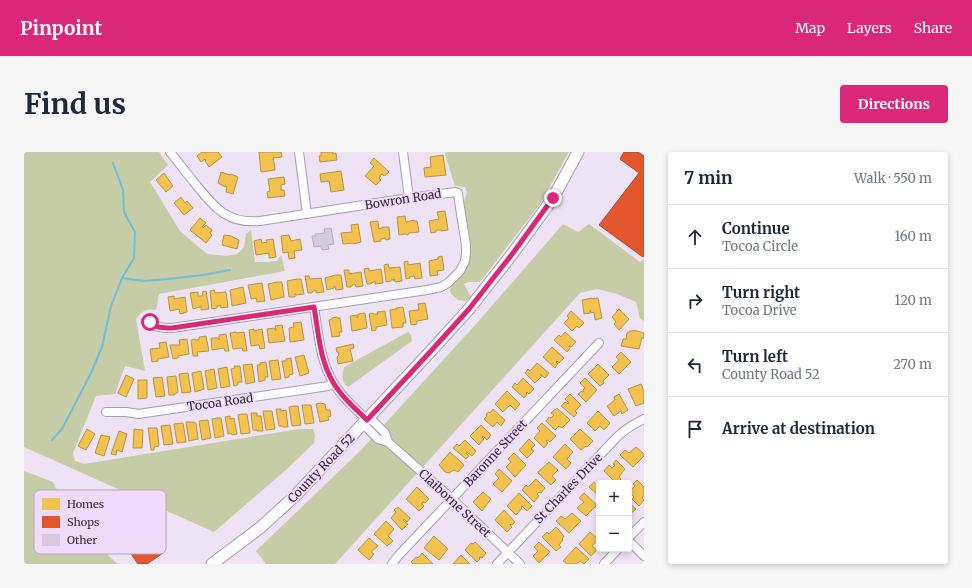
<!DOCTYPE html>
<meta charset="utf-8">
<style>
:root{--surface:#fff;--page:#f6f6f7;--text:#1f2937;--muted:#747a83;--line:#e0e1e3;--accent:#db2777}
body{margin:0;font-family:Merriweather,serif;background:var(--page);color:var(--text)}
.controls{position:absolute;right:12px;bottom:12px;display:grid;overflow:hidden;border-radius:4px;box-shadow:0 2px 6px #0003}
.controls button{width:36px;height:36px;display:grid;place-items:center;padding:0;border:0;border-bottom:1px solid var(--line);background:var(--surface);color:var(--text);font:20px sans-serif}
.stop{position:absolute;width:12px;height:12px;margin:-9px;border:3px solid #db2777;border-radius:50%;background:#fff}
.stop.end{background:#db2777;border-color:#fff;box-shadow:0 1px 4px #0008}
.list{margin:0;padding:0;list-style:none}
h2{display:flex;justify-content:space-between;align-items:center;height:52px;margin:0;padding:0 16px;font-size:17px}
h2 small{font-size:13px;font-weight:400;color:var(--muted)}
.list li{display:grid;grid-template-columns:26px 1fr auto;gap:12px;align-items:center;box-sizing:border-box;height:64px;padding:0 16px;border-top:1px solid var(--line)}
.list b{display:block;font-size:15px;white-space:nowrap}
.list p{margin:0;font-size:13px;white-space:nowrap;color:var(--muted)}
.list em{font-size:13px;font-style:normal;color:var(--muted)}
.icon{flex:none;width:22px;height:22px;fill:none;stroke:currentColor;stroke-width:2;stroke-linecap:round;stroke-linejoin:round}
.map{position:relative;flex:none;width:620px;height:412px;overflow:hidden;border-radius:4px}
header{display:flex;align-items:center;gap:24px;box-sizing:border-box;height:56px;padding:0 20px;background:var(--accent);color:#fff}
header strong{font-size:19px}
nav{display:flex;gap:22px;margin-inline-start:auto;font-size:14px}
.intro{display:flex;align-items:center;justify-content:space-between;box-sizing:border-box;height:96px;padding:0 24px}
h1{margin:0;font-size:28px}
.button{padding:10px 18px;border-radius:4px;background:var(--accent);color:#fff;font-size:14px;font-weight:700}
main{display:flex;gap:24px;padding:0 24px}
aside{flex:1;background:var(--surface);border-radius:4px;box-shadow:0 2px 6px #0003}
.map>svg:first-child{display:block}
.forest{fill:#c5cca6}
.homes{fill:#f2c14e;stroke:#b89447}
.shops{fill:#e4572e;stroke:#af4a31}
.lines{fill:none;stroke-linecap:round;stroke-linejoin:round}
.stream{stroke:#71bddc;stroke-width:2}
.building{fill:#d7c9df;stroke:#b6aebb}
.street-casing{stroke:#a89fac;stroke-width:10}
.secondary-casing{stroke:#a89fac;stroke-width:13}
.street{stroke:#fcfbfd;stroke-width:8}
.secondary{stroke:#fcfbfd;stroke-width:11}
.route{stroke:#db2777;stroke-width:5}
.labels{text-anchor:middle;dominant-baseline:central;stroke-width:4;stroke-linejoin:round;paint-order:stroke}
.street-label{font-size:12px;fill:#322a37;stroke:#efdbfc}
.key{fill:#efdbfc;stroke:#b6a6c1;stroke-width:1}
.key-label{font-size:11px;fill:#322a37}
</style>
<header>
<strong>Pinpoint</strong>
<nav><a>Map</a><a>Layers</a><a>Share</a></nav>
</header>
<div class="intro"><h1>Find us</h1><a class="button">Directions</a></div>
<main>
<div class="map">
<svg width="620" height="412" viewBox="0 0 620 412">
<rect width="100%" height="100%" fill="#eee3f4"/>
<g class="forest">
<path d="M0 0H135L144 13 126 30 156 79 183 102 202 104 213 102 220 95 222 82 227 78 231 110H243L253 109 257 103 261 119 135 142 132 158C122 156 118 159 112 167L121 219 101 214 91 242 72 244 49 301 51 309 60 312 275 277H289L291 283 290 291 263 317 190 380 0 295Z"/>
<polygon points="422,0 545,0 516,52 456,130 445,130 440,132 447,145 442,149 434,148 427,142 426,137 437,124 442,114 446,92 440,50 443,41 441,35 431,34 421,2"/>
<polygon points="539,72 554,80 565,72 616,110 620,107 620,169 616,166 612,150 593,142 573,137 556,141 311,412 242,412 232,399 336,299 453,171"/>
<path d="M384 180 387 183 388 189 324 235C317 230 318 223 320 215Z"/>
<polygon points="0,319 29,330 52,376 94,412 0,412"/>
</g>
<g class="homes">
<polygon points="178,0 194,0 198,5 185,15 181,9 182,8 181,7 177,10 173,4"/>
<polygon points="235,0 257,0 258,5 249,6 250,10 251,18 237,20"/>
<polygon points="297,0 309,0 309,2 312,1 313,8 296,10 295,4 297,4"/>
<polygon points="419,3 422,23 401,25 400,16 407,15 406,5"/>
<polygon points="350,6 365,20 360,24 358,22 355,26 357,28 352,33 341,24 350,14 346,11"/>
<polygon points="317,19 320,38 307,40 305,29 297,30 296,22"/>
<polygon points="197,20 206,23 207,22 214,25 209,42 202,40 203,34 201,34 201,35 194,31"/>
<polygon points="140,21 149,34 142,40 132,28"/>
<polygon points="260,25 261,32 257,33 257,38 260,38 261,44 244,46 243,40 246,39 244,27"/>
<polygon points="157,45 161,51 163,49 169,56 160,63 150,51"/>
<polygon points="421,59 424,78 417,79 417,78 412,78 412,80 407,81 405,69 415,67 413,60"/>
<polygon points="381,64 382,70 390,68 390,69 393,69 395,80 385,81 384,83 383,83 382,82 375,83 373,65"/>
<polygon points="176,66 182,71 178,75 179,76 182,73 188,78 186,81 188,83 182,91 166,78"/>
<polygon points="354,69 355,77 358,76 358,75 365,75 366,87 362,88 361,86 357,87 357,89 350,90 346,70"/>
<polygon points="334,72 337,90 329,92 329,91 319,92 317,81 328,80 327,73"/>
<polygon points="200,83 207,84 215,88 213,97 198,93"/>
<polygon points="265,83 267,89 276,87 278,98 270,99 271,106 265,107 264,100 259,101 257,84"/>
<polygon points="237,87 238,91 243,90 242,88 249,87 252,105 245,106 245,101 232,103 230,89"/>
<polygon points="418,104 420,118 413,119 414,123 406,124 405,109 414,107 414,105"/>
<polygon points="384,109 384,113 396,111 398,126 391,127 390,124 386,125 386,126 382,127 380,110"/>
<polygon points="364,112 365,116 376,115 378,129 371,130 370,127 370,128 367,128 367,129 362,130 360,113"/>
<polygon points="345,116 345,119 357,117 359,131 351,132 351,129 350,130 347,131 347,132 343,132 340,117"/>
<polygon points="320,118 325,118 325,122 337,120 339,134 332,135 331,132 327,134 327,135 323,135"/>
<polygon points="312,123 317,123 319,137 312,138 311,134 310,134 310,136 303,138 301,126"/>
<polygon points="281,124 285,124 286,127 297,126 300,140 292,141 292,138 288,140 288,141 284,141"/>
<polygon points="273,127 277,127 280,142 272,143 272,142 271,142 271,145 265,145 263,129"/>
<polygon points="253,130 258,130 260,145 247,148 244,132"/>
<polygon points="238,131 241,149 233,150 232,146 227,147 227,146 224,133"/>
<polygon points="219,135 222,151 208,154 206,138"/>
<polygon points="190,138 191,141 202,140 204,155 197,156 196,153 196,154 193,154 193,156 188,157 186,139"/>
<polygon points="182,139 185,157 177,158 177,154 176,154 176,155 169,157 166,141 174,140 174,144 177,144 179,143 178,140"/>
<polygon points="150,144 150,147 161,145 163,160 156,162 155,157 146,159 144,145"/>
<polygon points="568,146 568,147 574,146 578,166 571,168 570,160 567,161 566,158 566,161 560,162 558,148"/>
<polygon points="401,151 404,167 393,169 393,172 387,173 385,159 395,158 394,152"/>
<polygon points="379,155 382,171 379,171 379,175 368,176 366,158 371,157 372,158 372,156"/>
<polygon points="595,157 605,167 595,178 590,172 592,170 588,165"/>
<polygon points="361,159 363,173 352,175 352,178 348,179 345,162 349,161 349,162 354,162 353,160"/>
<polygon points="547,159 560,171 555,176 553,174 548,179 540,171 545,166 543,164"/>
<polygon points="341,161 343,176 328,179 326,164 333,163 333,166 334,165 334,162"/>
<polygon points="313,165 313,166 316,166 318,180 315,180 316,184 308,185 305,168 308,167 308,166"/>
<polygon points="277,170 280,188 266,190 265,176 270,175 269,171"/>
<polygon points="258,173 261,189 245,191 243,177 250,176 251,178 252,178 251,174"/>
<polygon points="230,177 230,179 238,177 241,196 236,197 235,193 234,193 227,194 225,178"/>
<polygon points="609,178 620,181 620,186 618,186 615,197 597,194 599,187 602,187 603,181 606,179 608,179"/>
<polygon points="212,180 212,181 220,180 223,199 219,199 218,196 209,197 206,181"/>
<polygon points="541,180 552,190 547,195 546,194 545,194 546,196 543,200 530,188 535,183 537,185"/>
<polygon points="202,182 205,199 201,199 200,196 188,198 187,186 194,186 195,188 195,183"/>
<polygon points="182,184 185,199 173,200 174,204 169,204 167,188 171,187 171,188 175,188 175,185"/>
<polygon points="163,187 165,202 154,204 154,206 149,207 146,193 156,193 155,188"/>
<polygon points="142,190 145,205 134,207 134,209 128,210 126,197 136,196 135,191"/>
<polygon points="329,192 330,196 326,197 329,209 314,212 313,205 315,203 314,200 313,200 312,196"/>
<polygon points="528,195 540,206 535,211 533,209 532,210 534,212 531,216 519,205"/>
<polygon points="597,200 607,210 595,222 588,215 595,208 592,205"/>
<polygon points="280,203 285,221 276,224 271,205"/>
<polygon points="267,206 269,222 265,223 265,225 261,226 258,209 262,209 262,207"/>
<polygon points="254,208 257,227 248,228 245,209"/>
<polygon points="242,210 244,225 241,225 241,228 235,230 233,213 236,213 236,211"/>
<polygon points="513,211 525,221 521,226 516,222 518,224 511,231 501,221 504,217 506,219"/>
<polygon points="228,212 231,230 222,232 219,213"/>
<polygon points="574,212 585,223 579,229 580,231 576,234 564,222"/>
<polygon points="210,214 216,214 218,230 214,230 214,233 210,234 207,217 211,216"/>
<polygon points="203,215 206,234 197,236 194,217"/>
<polygon points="190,217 193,236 184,238 181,219"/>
<polygon points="177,219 180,237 171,240 168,221"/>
<polygon points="164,221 167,240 158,241 155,222"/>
<polygon points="102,223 110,227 102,245 94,241"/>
<polygon points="152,224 154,240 150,243 145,243 143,225"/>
<polygon points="138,225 141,244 132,245 129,226"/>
<polygon points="499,226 510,237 505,242 503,240 502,241 503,242 500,246 488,235 491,231 493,233"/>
<polygon points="561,226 573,238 562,250 554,242 558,239 560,240 559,238 561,236 556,231"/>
<polygon points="114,228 123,228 123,246 114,247"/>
<polygon points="617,232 620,239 620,248 619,249 620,251 612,254 604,237"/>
<polygon points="483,239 496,252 491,258 486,253 479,260 471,252"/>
<polygon points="546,242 557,253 551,259 553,261 550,265 537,254 541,250 544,252 545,251 541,247"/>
<polygon points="595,242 604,258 598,262 597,259 590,264 583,254 591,248 590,245"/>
<polygon points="296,251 301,252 302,258 306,258 307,264 304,265 305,268 296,270 292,252"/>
<polygon points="278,253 287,253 290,271 281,272"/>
<polygon points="270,254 274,254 277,273 268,274 265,255"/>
<polygon points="533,256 546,268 538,276 535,274 531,278 522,269 525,265 527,266 530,263 527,261"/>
<polygon points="252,257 257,257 257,259 262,258 264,275 259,275 258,274 255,274"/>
<polygon points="469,257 481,268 477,274 473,270 469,275 460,267 463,264 462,262 465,260 466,261"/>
<polygon points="239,259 248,259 251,277 242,278"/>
<polygon points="574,259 586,271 580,278 576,274 571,279 563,271"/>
<polygon points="227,261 233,261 233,264 237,264 239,279 233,279 233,278 229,278"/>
<polygon points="218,262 223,262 226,281 217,282 214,263"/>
<polygon points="206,264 206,267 210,266 213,282 208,283 207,281 204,282 201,265"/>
<polygon points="193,266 197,266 200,284 191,286 188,267"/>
<polygon points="184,268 187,286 178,288 175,269"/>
<polygon points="162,270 170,270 170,271 172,271 174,287 165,289"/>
<polygon points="159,271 162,290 153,291 150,272"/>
<polygon points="518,271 532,284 526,290 524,288 522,289 524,291 520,296 510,286 516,279 513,276"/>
<polygon points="146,273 149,292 140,293 137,274"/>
<polygon points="457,273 467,283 463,288 459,284 458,285 460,287 455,293 446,284"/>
<polygon points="124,276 133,276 135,294 130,295 130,298 127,298"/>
<polygon points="63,277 71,282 62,298 54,294"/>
<polygon points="110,277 119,278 118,296 109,296"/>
<polygon points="556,277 569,289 563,295 562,294 557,298 546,287"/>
<polygon points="95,279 103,282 98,300 93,298 92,303 87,302"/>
<polygon points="77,283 86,285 80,304 71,301"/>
<polygon points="505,287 511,293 507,297 510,299 503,306 495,298"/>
<polygon points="441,288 452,299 448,304 443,300 442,301 445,304 442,307 429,296 433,292 435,294"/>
<polygon points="541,292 549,300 543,307 547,311 542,317 529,305"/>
<polygon points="612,295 620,302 620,304 609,315 596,303 601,298 605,301"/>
<polygon points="426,300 440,313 434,320 430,318 425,321 421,320 415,313"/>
<polygon points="490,301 502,313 491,325 482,315 487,310 484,307"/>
<polygon points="592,308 601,317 595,325 597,327 593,331 592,331 580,319 585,313 588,316 591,313 589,312"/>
<polygon points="525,310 534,318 528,324 532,328 527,333 514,321 514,320"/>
<polygon points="475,317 488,329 478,340 469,332 475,326 471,322"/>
<polygon points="512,327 521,336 517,341 515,340 513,342 515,344 510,350 498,338 502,333 504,335"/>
<polygon points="613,328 620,335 620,343 618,346 620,348 615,354 608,347 610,345 605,340 611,334 609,332"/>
<polygon points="570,330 574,333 575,332 575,344 565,335"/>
<polygon points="393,335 405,347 401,351 399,350 398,352 400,354 395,359 382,347"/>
<polygon points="459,340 467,347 458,359 449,350"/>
<polygon points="495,341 508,354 503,359 498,354 497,355 498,356 492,363 483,354"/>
<polygon points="560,341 573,353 562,364 553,356 560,350 555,346"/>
<polygon points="605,351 612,357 606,362 605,361"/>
<polygon points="374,355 386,366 383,370 380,367 379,368 384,372 378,378 367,366 372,360 370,358"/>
<polygon points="480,358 491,370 488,373 487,372 486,373 488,375 483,380 471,368"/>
<polygon points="548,361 557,369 545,381 532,369 537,364 541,367"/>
<polygon points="362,369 370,377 364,384 369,389 363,394 350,382"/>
<polygon points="532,375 540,384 538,387 539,388 535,393 537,395 532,399 518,385 523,380 525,382"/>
<polygon points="566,380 574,387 568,394 573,398 567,404 555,392"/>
<polygon points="410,384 424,397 415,408 400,396"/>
<polygon points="345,386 354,394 347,400 350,402 345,408 334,398"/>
<polygon points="451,390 462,401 458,406 456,405 455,406 456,407 453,410 441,398 447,391 449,392"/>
<polygon points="515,390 526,400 515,411 509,404 514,399 510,395"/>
<polygon points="552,395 565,407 560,412 556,409 553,412 543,412 539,409"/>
<polygon points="398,401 409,412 389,412 387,410 392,405 394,406"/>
<polygon points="437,403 446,412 429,412"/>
</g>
<g class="shops">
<polygon points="600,0 614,0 620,4 620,103 619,105 575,73 615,21 596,7"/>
<polygon points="128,385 139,401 123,412 114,412 104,397 114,389 117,393"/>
</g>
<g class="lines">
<g class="stream">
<polyline points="98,126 120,129 144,127 179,123 206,118"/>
<polyline points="28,288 38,277 67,221 78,195 87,154 98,126 110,106 111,80 100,60 99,38 89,11"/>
</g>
</g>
<polygon class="building" points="307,76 310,92 304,93 305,97 298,98 297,94 290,95 288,84 292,84 291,82 301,81 300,77"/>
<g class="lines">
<defs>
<g id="street">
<polyline points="275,0 283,62"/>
<polyline points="379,0 385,46"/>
<path d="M290 155C295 184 296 215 315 239 323 250 334 259 343 268"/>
<path d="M126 170C132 176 139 176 148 176L403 138 417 135 424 131 436 119 441 109 442 101V93L434 43V41L432 40 385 46 236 69C204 72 192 57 173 34 164 23 155 11 146 0"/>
<polyline points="82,260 102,260 115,262 121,261 291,236 304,234 309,231"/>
<polyline points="345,265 361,281 364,290"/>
<polyline points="339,272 354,287 364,290 428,347 496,412"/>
<polyline points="605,385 620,370"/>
<polyline points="605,389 620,404"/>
<polyline points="368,412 374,404 575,191"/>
<path d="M473 412 593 285C601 277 610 272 620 267"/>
<polyline points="580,412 594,397"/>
</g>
<polyline id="secondary" points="188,412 237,375 271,344 406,200 445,157 489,101 522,56 534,37 554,0"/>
</defs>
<use href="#street" class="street-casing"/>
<use href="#secondary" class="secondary-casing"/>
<use href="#street" class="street"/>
<use href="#secondary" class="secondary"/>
</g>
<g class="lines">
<path class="route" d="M126 170C132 176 139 176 148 176L290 155C295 184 296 215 315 239 323 250 334 259 343 268L406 200 445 157 489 101 529 46"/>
</g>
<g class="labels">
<g class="street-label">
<text transform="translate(379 47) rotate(-9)">Bowron Road</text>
<text transform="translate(196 250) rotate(-8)">Tocoa Road</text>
<text transform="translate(471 301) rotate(-47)">Baronne Street</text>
<text transform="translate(297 316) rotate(-46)">County Road 52</text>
<text transform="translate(544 336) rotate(-46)">St Charles Drive</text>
<text transform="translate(431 351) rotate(43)">Claiborne Street</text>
</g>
</g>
<rect x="10" y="338" width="132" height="64" rx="6" class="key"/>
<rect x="18" y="346" width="18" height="12" fill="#f2c14e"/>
<rect x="18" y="364" width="18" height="12" fill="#e4572e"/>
<rect x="18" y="382" width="18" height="12" fill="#d7c9df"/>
<g class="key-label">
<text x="43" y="356">Homes</text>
<text x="43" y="374">Shops</text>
<text x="43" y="392">Other</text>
</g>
</svg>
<div class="controls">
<button>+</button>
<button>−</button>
</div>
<div class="stop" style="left:126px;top:170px"></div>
<div class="stop end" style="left:529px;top:46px"></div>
</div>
<aside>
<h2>7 min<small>Walk · 550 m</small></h2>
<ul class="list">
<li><svg class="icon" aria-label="ahead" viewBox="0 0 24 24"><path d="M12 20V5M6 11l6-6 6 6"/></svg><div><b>Continue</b><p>Tocoa Circle</p></div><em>160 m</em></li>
<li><svg class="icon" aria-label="right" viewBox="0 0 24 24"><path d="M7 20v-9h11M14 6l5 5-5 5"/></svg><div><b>Turn right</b><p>Tocoa Drive</p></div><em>120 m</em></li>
<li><svg class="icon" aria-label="left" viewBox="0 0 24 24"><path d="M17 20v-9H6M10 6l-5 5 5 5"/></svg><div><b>Turn left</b><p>County Road 52</p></div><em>270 m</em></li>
<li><svg class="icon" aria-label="arrive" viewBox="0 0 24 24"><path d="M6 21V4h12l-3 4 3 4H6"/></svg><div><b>Arrive at destination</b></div></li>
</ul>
</aside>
</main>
